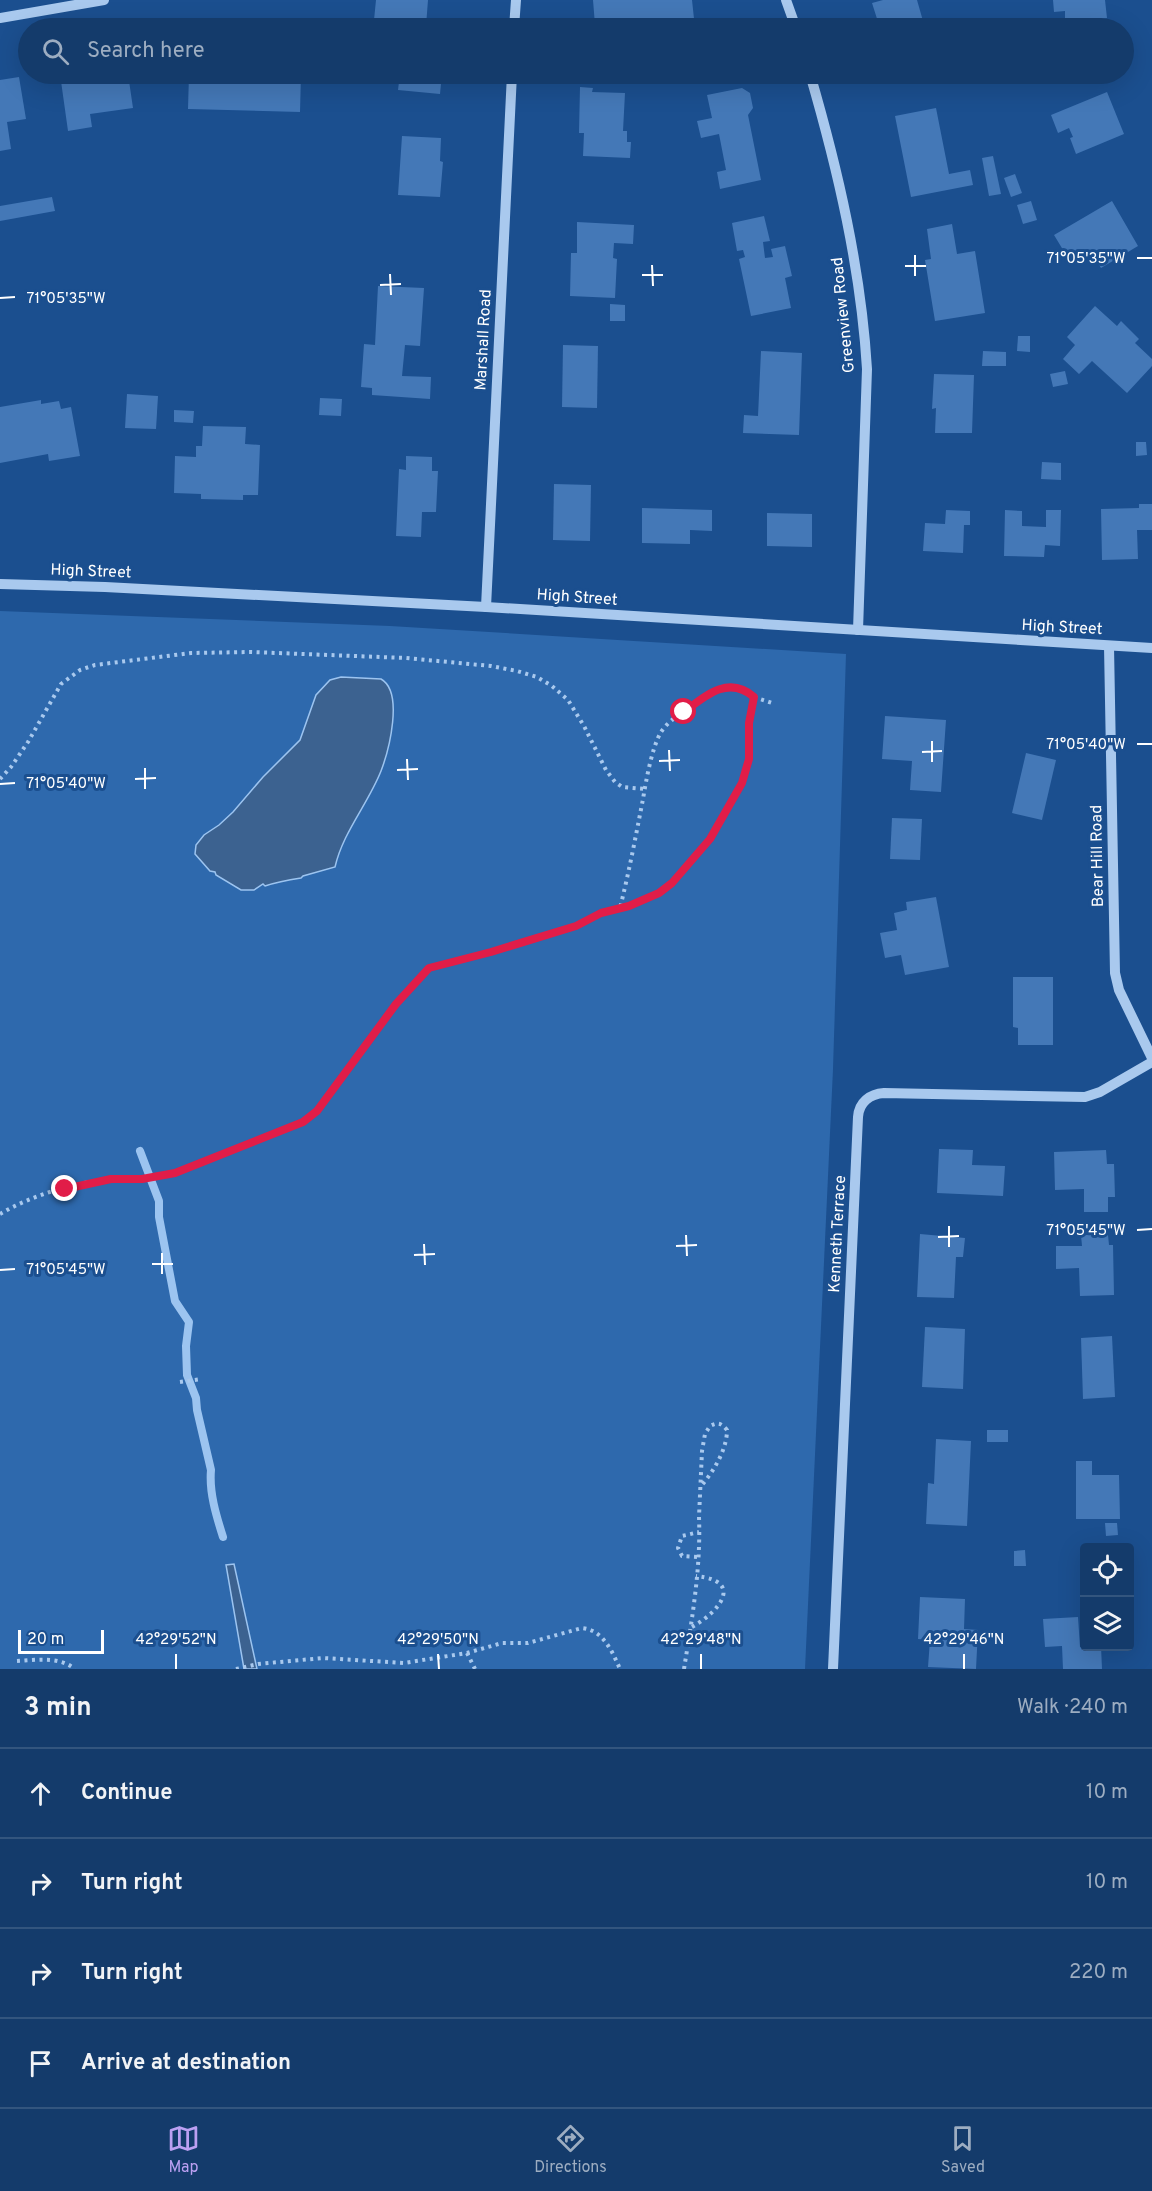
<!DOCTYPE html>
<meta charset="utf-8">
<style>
:root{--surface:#143b6b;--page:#1d4271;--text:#f1f3f6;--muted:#9dadc1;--line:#33557e;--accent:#bca0f2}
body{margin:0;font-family:Overpass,sans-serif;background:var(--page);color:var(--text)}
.controls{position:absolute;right:18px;bottom:18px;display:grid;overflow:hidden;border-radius:6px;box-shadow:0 6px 24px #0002}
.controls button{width:54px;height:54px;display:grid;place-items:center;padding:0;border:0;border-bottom:2px solid var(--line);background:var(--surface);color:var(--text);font:30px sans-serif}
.scale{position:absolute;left:18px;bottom:15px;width:86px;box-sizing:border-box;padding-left:6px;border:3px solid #fff;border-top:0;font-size:16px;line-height:21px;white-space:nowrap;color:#fff;-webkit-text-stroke:4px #1b4f8f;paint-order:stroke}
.stop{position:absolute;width:18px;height:18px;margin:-14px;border:4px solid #e11d48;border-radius:50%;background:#fff}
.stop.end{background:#e11d48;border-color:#fff;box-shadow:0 2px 6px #0008}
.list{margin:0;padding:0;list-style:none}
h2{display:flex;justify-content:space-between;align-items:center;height:78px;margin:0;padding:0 24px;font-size:26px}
h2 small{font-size:20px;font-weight:400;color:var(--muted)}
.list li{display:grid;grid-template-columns:39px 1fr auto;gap:18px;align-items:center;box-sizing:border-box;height:90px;padding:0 24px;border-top:2px solid var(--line)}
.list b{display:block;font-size:22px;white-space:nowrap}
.list em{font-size:20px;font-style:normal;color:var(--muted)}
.icon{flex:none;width:33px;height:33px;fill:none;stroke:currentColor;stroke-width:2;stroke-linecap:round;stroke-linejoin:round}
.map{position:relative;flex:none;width:1152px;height:1669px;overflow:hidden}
.search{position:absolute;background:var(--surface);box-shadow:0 6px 24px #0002;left:18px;right:18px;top:18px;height:66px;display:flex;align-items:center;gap:15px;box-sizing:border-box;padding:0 21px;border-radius:33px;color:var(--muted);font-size:22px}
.sheet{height:438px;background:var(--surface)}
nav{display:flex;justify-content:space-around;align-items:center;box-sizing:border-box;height:84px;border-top:2px solid var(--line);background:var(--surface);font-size:16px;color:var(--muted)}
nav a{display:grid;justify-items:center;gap:3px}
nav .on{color:var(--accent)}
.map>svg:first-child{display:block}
.green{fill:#2e69ad}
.water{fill:#3c6290;stroke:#9cc4f0;stroke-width:1.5}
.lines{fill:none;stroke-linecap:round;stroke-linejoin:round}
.stream{stroke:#9cc4f0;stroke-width:8}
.building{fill:#4478b7}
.path{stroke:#a9c9ee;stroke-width:4;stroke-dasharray:3 4.5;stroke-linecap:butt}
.minor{stroke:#a9c9ee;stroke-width:10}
.route{stroke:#e11d48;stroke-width:8}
.ticks{fill:none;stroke:#fff;stroke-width:2}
.labels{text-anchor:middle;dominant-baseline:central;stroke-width:6;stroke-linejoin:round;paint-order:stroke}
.street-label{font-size:16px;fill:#fff;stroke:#1b4f8f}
.ticks-label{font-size:15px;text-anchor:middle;fill:#fff;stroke:#1b4f8f;stroke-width:6;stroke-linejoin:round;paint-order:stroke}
</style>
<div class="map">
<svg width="1152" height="1669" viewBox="0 0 1152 1669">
<rect width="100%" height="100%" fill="#1b4f8f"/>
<polygon class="green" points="0,611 390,626 846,654 833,1069 805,1669 0,1669"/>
<g class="water">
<path d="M341 677 381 679C404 692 389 750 381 771 368 804 343 832 335 867L303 876 301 878C288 880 277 882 265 886L263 884 254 890H241L216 875 215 872 210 871 195 854 196 845 204 835 219 825 233 812 263 777 300 740 316 695 330 680Z"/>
<polygon points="234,1564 257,1669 244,1669 226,1565"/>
</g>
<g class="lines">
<path class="stream" d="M140 1151 159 1201V1217L175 1301 189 1322 186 1346 187 1375 196 1398 197 1410 211 1470C209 1492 216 1515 223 1537"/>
</g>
<g class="building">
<polygon points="376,0 428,0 426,26 438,27 438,28 404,28 405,23 374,20"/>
<polygon points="593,0 692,0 695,28 660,28 659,19 595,25"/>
<polygon points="883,0 917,0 925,28 882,28 881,24 879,25 872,3"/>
<polygon points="1053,0 1105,0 1107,18 1065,21 1065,11 1054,12"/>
<polygon points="60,74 128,74 133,108 90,114 92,127 68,131"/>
<polygon points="189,74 301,74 300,112 188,109"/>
<polygon points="400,74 442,74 440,94 398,90"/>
<polygon points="19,77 26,119 7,122 11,149 0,151 0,80"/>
<polygon points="580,87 593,88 592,92 625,93 623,131 627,131 627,142 631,142 630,158 583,156 584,133 579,133"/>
<polygon points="742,88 750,93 753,108 748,115 761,180 720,189 717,172 726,170 719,134 701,138 697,121 712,118 707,95"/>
<polygon points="1107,92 1124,134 1076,154 1070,138 1073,137 1069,128 1058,133 1051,115"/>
<polygon points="936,108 949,174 970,170 973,185 911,197 895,116"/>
<polygon points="402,136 441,138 440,161 443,162 440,197 398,195"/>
<polygon points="993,156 1001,194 989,196 982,158"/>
<polygon points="1015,174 1022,193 1011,197 1004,178"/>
<polygon points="52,197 55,211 0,221 0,206"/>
<polygon points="1031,201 1037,220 1023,224 1017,205"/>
<polygon points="1112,201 1138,246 1101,268 1091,252 1071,263 1054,235"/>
<polygon points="764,216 770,241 763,242 765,258 773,257 771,249 785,246 792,276 785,278 791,308 751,316 739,259 745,257 743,250 737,251 732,223"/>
<polygon points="577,222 634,225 633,244 614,243 613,258 617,259 615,298 570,296 571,253 577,253"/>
<polygon points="952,224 957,254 975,251 985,313 935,321 925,260 931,259 927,229"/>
<polygon points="378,286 424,288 420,346 405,345 402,376 431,377 430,399 372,395 372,388 361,387 364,344 375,345"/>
<polygon points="610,304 625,305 625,321 610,321"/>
<polygon points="1095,306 1117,326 1121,321 1139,339 1135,343 1152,359 1152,366 1127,393 1092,361 1079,374 1063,359 1075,345 1067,337"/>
<polygon points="1018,336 1030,336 1030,352 1017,351"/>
<polygon points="563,345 598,346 597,408 562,407"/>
<polygon points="761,351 802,353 799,435 743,433 744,415 758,416"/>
<polygon points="983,351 1006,352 1006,366 982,366"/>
<polygon points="1065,371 1068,384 1053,387 1050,374"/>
<polygon points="934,374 974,375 972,433 935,433 936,408 932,409"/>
<polygon points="127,394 158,396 156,429 125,428"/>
<polygon points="320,398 342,399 341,416 319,415"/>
<polygon points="41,400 41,404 59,401 61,409 71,407 80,456 49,461 48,454 0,463 0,407"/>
<polygon points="174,410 194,411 193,423 174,422"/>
<polygon points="203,426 246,427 245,444 260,445 258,495 243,495 243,500 201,499 201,494 174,493 175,456 196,457 196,446 202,446"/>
<polygon points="1136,442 1146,442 1147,455 1136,456"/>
<polygon points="406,456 432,457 432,471 438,471 436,512 422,512 421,537 396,536 399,469 406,470"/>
<polygon points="1042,462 1061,463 1061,480 1041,479"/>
<polygon points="554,484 591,485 590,541 553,540"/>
<polygon points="1139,504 1152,504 1152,530 1137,530 1138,559 1102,560 1101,509 1139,508"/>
<polygon points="642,508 712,510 712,531 690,530 690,544 642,543"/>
<polygon points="946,510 970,511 970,525 964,525 963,553 923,551 925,523 945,524"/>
<polygon points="1005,510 1022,511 1022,526 1046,527 1046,510 1061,510 1060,546 1045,545 1044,557 1004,556"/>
<polygon points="767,513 812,514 812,547 767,546"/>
<polygon points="885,716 946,720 941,792 910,790 912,761 882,759"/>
<polygon points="1026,753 1056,760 1042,820 1012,813"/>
<polygon points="892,818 922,819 920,860 890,859"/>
<polygon points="936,897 949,967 905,975 901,955 885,958 880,933 897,930 894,913 907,910 906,902"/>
<polygon points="1013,977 1053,977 1053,1045 1018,1045 1018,1028 1013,1027"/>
<polygon points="939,1149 973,1150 972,1165 1005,1166 1003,1196 937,1193"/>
<polygon points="1106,1150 1107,1164 1114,1164 1115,1197 1108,1197 1108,1212 1084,1212 1084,1189 1055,1190 1054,1152"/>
<polygon points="920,1234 965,1238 963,1257 956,1257 954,1298 917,1297"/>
<polygon points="1081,1235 1108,1235 1109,1245 1113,1245 1114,1295 1080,1296 1079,1268 1056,1269 1056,1246 1082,1246"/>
<polygon points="925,1327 965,1329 963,1389 922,1387"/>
<polygon points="1112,1336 1115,1397 1083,1399 1081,1338"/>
<rect x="987" y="1430" width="21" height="12"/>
<polygon points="936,1439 971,1441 967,1526 926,1524 928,1483 934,1484"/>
<polygon points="1076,1461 1092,1461 1092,1475 1119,1475 1120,1519 1076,1519"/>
<polygon points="1105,1523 1117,1523 1118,1535 1106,1536"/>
<polygon points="1025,1550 1026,1566 1014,1566 1014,1551"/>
<polygon points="920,1597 965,1599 964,1629 978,1630 976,1669 928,1667 930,1640 918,1639"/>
<polygon points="1078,1617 1080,1647 1101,1646 1102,1669 1063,1669 1062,1646 1045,1647 1043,1619"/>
</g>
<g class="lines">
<g class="path">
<polyline points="754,697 775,704"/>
<polyline points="0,779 11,767 28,742 61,684 80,670 95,665 191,653 252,652 406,658 491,666 517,671 537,677 552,686 568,700 584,726 606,770 615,782 622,787 645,789"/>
<path d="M0 1214C32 1195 74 1183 110 1179 133 1177 153 1178 175 1173L303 1122 317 1111 396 1003 429 968 491 952 576 926 601 913 629 906 659 893 672 883 710 839 742 783 749 759V723L754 697C736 681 723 686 705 698 690 708 671 717 661 732 652 747 646 781 643 799 636 835 629 872 620 908"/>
<polyline points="180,1382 202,1379"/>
<polyline points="697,1557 682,1556 678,1548 682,1536 699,1532"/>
<path d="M692 1627C719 1612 745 1581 696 1576"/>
<polyline points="467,1653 475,1669"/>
<path d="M17 1661C37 1660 59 1656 75 1669"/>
<path d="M236 1669 258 1664 323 1658 404 1663 467 1653 502 1643H528L582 1628C603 1630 612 1651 620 1669"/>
<path d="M684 1669C692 1619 701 1568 699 1517L702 1451 705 1434 710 1426C718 1422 721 1423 727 1430 727 1449 714 1471 701 1486"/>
</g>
<g class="minor">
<polyline points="786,0 796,28"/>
<polyline points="0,18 104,0"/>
<polyline points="514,28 516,0"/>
<path d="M810 74C838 170 861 269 867 369L858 630"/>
<polyline points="0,584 105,587 486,607 1152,648"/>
<polyline points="486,607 512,74"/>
<polyline points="1109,646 1115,973 1119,990 1152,1058"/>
<path d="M833 1669 858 1117C859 1102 870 1094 884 1093L1085 1097 1100 1092 1152 1062"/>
</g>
</g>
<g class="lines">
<path class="route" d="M65 1189 111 1179H142L175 1173 303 1122 317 1111 396 1004 429 968 491 952 576 926 601 913 629 906 659 893 672 883 710 839 742 783 749 759V723L754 697C729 675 706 695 684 712"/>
</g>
<path class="ticks" d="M915 255V276M1137 258H1152M652 265 653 286M905 266H926M390 274 391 295M642 275H663M380 285 401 284M0 298 15 297M932 741V762M1137 744H1152M669 750 670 771M922 752 942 751M407 759 408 780M659 761 680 760M145 768V789M397 770 418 769M135 779 156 778M0 784 15 783M949 1226V1247M1137 1230 1152 1229M686 1235 687 1256M938 1237 959 1236M424 1244 425 1265M676 1246 697 1245M162 1253V1274M414 1255 435 1254M152 1264H173M0 1270 15 1269M176 1654V1669M438 1654 439 1669M701 1654V1669M964 1654V1669"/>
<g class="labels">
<g class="street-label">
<text transform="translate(844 315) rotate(-96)">Greenview Road</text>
<text transform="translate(484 340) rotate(-87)">Marshall Road</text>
<text transform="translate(91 572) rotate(2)">High Street</text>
<text transform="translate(577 598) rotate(4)">High Street</text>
<text transform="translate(1062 628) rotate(3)">High Street</text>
<text transform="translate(1098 856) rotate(-91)">Bear Hill Road</text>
<text transform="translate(838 1234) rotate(-87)">Kenneth Terrace</text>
</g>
</g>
<g class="ticks-label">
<text x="1086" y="263">71°05'35"W</text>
<text x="66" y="303">71°05'35"W</text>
<text x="1086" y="749">71°05'40"W</text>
<text x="66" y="788">71°05'40"W</text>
<text x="1086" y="1235">71°05'45"W</text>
<text x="66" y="1274">71°05'45"W</text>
<text x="176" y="1644">42°29'52"N</text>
<text x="438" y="1644">42°29'50"N</text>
<text x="701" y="1644">42°29'48"N</text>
<text x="964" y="1644">42°29'46"N</text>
</g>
</svg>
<div class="controls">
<button><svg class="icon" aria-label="locate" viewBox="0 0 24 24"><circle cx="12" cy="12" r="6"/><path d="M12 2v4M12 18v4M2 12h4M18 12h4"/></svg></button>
<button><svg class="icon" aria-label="layers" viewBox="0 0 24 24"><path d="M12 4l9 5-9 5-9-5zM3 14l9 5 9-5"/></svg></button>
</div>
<div class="scale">20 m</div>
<div class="stop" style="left:684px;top:712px"></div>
<div class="stop end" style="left:65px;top:1189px"></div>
<div class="search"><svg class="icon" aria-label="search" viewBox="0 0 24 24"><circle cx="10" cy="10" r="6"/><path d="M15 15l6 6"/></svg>Search here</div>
</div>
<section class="sheet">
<h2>3 min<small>Walk · 240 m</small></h2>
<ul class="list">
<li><svg class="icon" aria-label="ahead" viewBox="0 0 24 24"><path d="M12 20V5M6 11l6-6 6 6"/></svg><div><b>Continue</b></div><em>10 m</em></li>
<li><svg class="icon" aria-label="right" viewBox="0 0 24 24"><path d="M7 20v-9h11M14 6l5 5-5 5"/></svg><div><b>Turn right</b></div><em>10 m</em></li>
<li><svg class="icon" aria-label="right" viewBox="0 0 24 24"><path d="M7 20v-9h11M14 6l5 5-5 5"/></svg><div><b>Turn right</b></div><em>220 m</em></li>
<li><svg class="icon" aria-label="arrive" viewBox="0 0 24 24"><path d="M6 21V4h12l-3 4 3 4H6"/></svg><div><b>Arrive at destination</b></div></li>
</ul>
</section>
<nav>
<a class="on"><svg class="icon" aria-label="map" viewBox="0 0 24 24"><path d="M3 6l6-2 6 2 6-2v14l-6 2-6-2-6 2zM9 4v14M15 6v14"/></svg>Map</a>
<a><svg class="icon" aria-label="directions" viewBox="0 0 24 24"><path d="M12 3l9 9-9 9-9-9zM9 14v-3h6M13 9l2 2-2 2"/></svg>Directions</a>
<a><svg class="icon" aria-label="saved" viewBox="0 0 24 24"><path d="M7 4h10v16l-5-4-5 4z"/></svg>Saved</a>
</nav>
